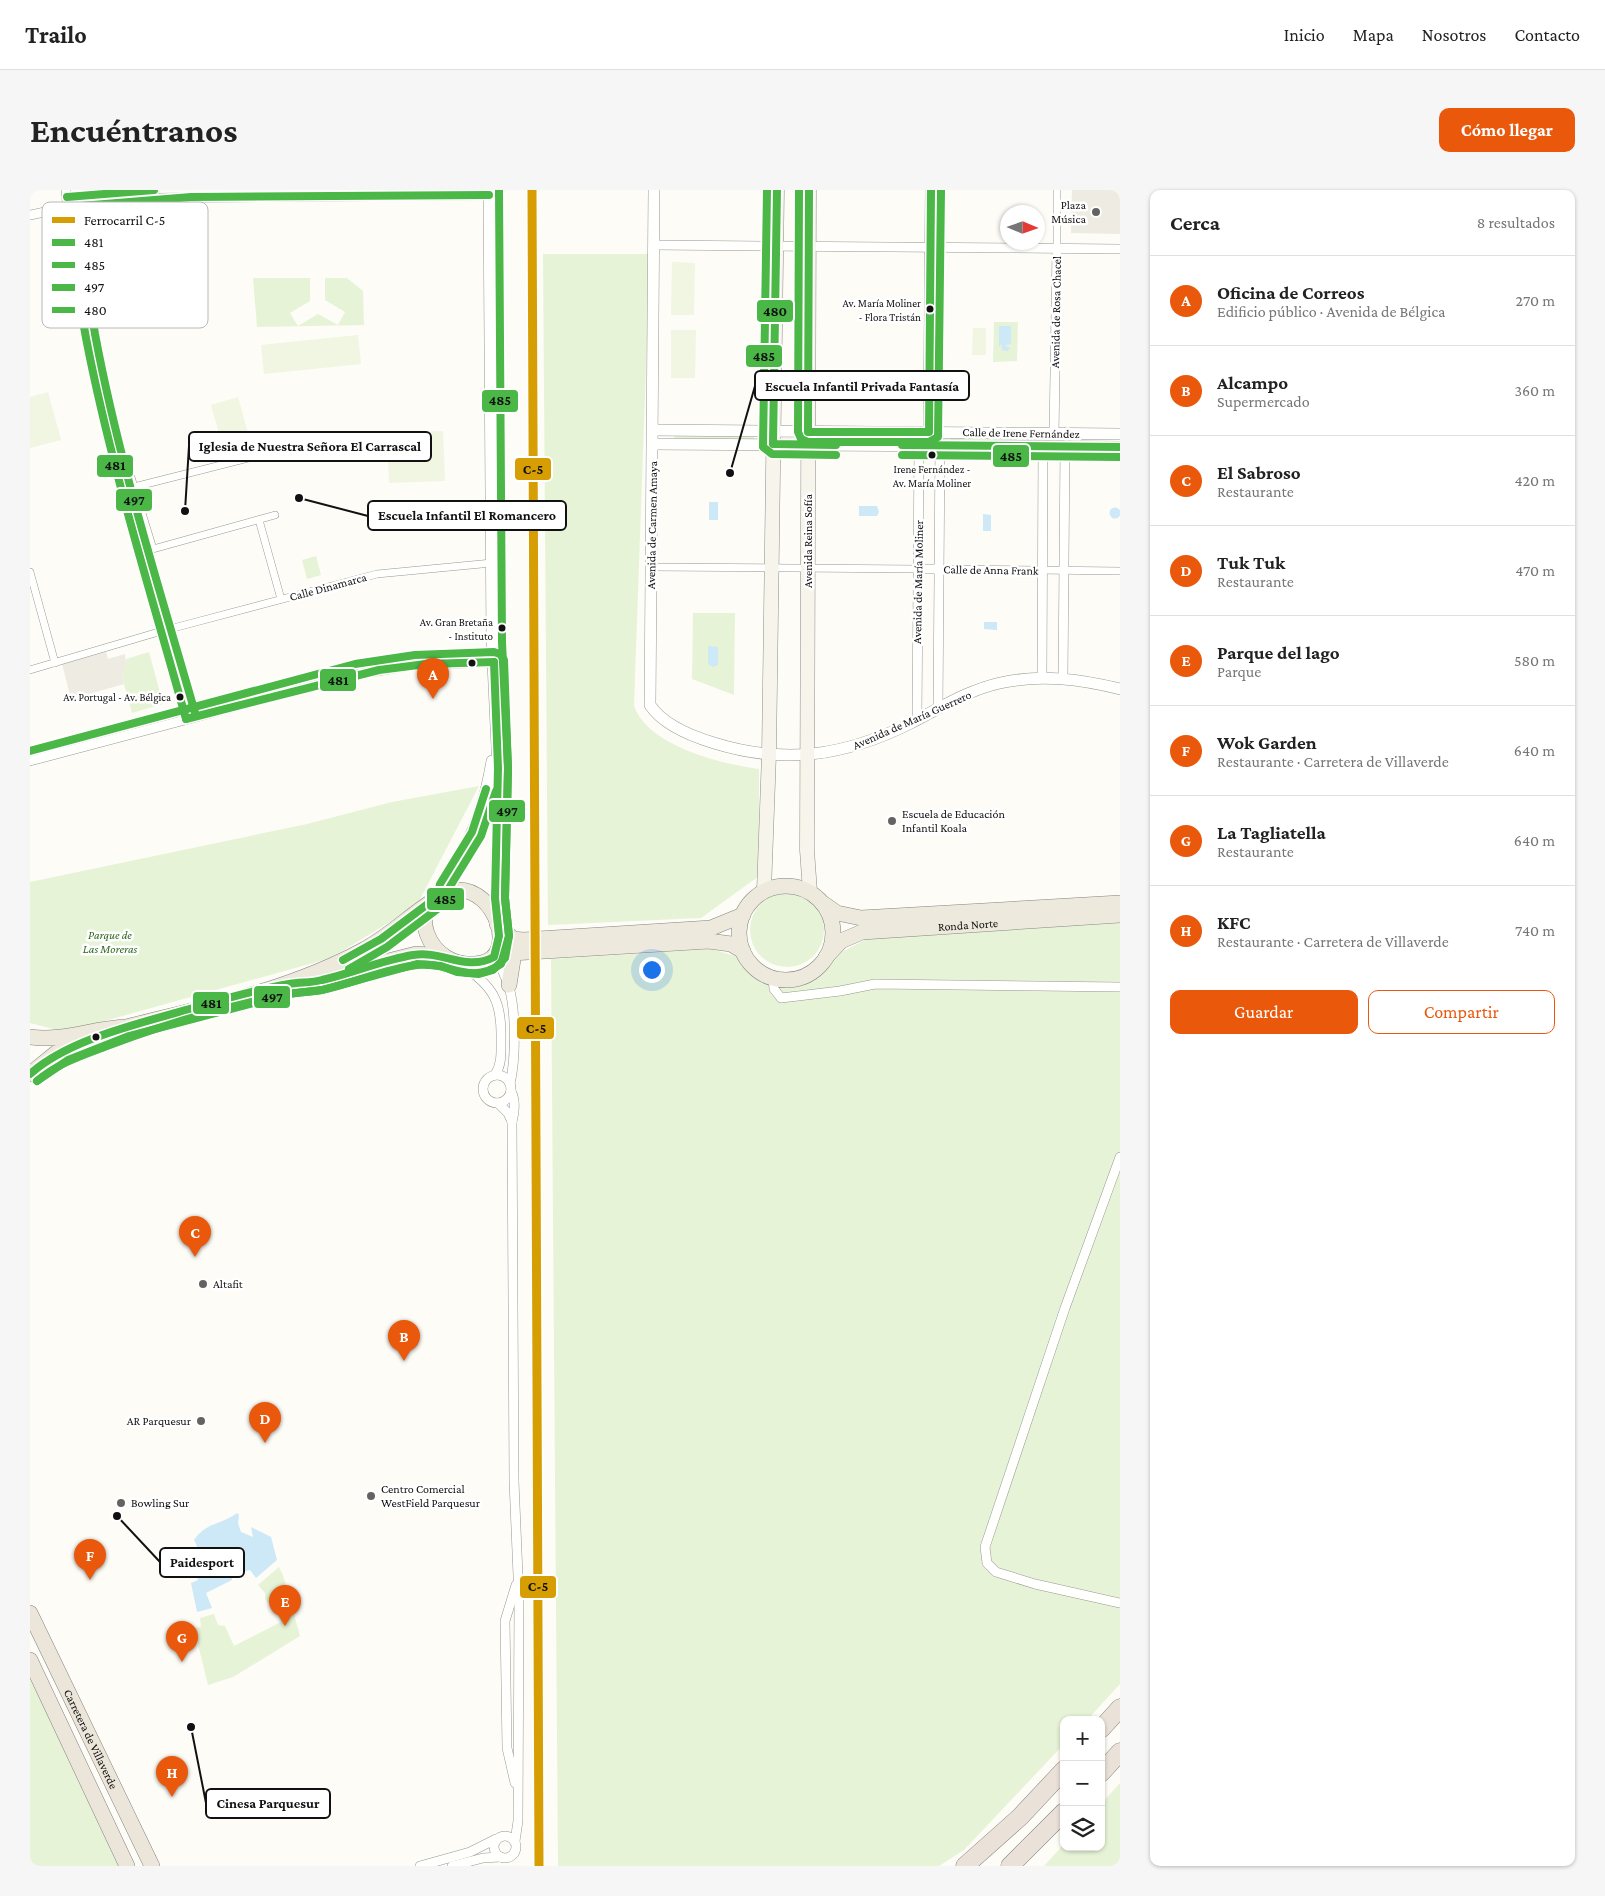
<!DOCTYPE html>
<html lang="es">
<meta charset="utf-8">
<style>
:root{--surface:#fff;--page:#f6f6f6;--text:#222;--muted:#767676;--line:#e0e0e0;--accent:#ea580c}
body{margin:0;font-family:"Crimson Pro",serif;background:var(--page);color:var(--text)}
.controls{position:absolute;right:15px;bottom:15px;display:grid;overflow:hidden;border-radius:10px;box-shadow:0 1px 4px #0004}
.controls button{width:45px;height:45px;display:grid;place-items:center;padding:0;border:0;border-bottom:1px solid var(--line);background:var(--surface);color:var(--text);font:25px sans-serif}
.compass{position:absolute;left:970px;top:15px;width:45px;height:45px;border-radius:50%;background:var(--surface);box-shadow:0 1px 4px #0004;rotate:92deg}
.you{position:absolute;left:621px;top:779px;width:18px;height:18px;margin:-12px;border:4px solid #fff;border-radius:50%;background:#1a73e8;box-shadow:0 0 0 8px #1a73e833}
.badge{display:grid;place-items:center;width:32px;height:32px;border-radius:50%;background:var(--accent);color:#fff;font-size:16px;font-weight:700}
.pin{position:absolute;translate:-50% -41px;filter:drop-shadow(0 1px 2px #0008)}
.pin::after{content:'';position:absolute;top:26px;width:18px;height:15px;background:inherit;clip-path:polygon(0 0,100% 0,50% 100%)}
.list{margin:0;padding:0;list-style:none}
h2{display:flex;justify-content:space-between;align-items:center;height:65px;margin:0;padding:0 20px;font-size:21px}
h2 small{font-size:16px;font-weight:400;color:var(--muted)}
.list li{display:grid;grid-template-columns:32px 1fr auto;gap:15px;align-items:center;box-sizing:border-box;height:90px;padding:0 20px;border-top:1px solid var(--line)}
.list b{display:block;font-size:19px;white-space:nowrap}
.list p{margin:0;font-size:16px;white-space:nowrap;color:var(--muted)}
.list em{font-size:16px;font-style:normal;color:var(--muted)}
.actions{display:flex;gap:10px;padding:15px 20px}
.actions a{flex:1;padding:11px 0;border:1px solid var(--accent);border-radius:10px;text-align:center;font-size:18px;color:var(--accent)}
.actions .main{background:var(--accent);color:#fff}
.icon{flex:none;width:28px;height:28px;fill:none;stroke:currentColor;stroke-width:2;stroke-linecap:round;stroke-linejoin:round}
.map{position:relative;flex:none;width:1090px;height:1676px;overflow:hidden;border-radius:10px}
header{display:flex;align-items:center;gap:30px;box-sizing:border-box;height:70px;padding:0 25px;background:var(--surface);border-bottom:1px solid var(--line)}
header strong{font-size:24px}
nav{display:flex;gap:28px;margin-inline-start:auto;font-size:18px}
.intro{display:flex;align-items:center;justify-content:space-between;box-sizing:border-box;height:120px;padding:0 30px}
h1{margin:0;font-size:35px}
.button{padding:12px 22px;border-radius:10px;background:var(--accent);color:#fff;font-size:18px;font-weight:700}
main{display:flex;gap:30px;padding:0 30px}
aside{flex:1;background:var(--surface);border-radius:10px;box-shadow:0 1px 4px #0004}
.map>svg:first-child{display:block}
.green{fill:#e7f3d7}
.pitch{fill:#f0f6e1}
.plaza{fill:#edebe2}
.water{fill:#cde8f7}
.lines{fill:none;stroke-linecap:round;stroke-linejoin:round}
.pedestrian-casing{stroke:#979795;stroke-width:8}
.minor-casing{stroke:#979795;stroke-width:10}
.tertiary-casing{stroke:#979795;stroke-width:12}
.secondary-casing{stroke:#8e8d8b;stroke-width:15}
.primary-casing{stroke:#858482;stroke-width:16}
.trunk-casing{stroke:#858482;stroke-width:16}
.motorway-casing{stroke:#858482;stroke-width:19}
.pedestrian{stroke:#fffffe;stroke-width:7}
.minor{stroke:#fffffe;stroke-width:9}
.tertiary{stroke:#fffffe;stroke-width:11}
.secondary{stroke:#f6f4eb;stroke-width:14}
.primary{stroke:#ede9dc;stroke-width:15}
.trunk{stroke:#ece5da;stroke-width:15}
.motorway{stroke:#eae1d8;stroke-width:18}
.bus-1-casing{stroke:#fff;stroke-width:11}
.bus-2-casing{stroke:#fff;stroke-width:11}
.bus-3-casing{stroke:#fff;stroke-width:11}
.bus-4-casing{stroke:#fff;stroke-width:11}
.bus-1{stroke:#4ab747;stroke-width:8}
.bus-2{stroke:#4ab747;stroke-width:8}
.bus-3{stroke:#4ab747;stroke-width:8}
.bus-4{stroke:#4ab747;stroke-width:8}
.rail-1-casing{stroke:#fff;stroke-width:12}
.rail-1{stroke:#d79e03;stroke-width:9}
.poi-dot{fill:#646362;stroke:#fff;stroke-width:2}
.bus-dot{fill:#111;stroke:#fff;stroke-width:2}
.labels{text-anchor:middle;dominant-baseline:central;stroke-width:5;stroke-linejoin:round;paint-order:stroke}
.bus-label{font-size:11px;fill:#111;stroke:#fff;text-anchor:end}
.poi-label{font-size:12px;fill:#111;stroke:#fff;text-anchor:start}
.street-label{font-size:12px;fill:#111;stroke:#fff}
.park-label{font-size:12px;font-style:italic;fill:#2f6b1f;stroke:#fff}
.key{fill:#fff;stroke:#b8b8b8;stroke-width:1}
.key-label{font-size:14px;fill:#111}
.leader{fill:none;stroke:#111;stroke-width:2}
.callout-dot{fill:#111;stroke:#fff;stroke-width:2}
.callout{fill:#fff;stroke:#111;stroke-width:2}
.callout-label{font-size:14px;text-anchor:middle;font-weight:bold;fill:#111}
.line-badge{stroke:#fff;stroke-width:2}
.pale-badge-label{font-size:14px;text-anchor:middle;font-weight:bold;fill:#111}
</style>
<header>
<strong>Trailo</strong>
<nav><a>Inicio</a><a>Mapa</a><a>Nosotros</a><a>Contacto</a></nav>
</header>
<div class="intro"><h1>Encuéntranos</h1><a class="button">Cómo llegar</a></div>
<main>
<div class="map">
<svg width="1090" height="1676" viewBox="0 0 1090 1676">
<rect width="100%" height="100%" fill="#fdfcf7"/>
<g class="green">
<path d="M513 64H620L604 516C618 556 691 574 729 579V686L671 728 518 735Z"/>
<polygon points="223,88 280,88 280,111 260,123 268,136 288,124 308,135 315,122 295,110 295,88 317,88 333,101 334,135 227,137"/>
<polygon points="964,132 988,132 987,171 963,172"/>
<polygon points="644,245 724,246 724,249 644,249"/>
<polygon points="797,246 878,247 879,251 797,250"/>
<polygon points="921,247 1002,248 1002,253 921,251"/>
<polygon points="286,366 291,385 277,389 272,370"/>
<polygon points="663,423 705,423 704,505 662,489"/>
<polygon points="119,462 133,514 102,523 92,487 96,475 96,469"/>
<polygon points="449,596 387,715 301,768 35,842 0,833 0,692 277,634 362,612"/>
<circle cx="757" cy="740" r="37"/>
<polygon points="1090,733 1090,1494 1057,1530 1034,1530 1034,1554 934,1660 909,1676 528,1676 521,769 681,759 705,766 727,787 754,797 782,790 794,782 812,762 837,749"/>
<polygon points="249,1377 253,1385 270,1446 203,1487 178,1495 164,1438 171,1437 170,1428 184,1424 188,1435 195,1436 204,1456 251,1432 243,1413 238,1413 235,1409 235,1403 228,1395"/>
<polygon points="0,1490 39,1562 90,1676 0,1676"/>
<polygon points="1090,1593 1090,1676 1014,1676 1034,1654 1034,1657 1071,1657 1071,1614"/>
</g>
<g class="pitch">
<polygon points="642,72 665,73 664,125 641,125"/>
<polygon points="943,138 956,138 956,165 942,165"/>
<polygon points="641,140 666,140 665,188 641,188"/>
<polygon points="328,145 331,174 234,184 231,155"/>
<polygon points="18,202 31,250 0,258 0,207"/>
<polygon points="208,207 222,258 195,265 181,215"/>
<polygon points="413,241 415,291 359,293 357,243"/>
</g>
<g class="plaza">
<polygon points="1042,0 1090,0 1090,44 1041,43"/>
<polygon points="76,462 78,469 95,464 96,475 92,487 94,494 41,509 32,474"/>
</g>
<g class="water">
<polygon points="969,136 981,136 981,154 976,155 976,157 980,157 978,161 972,160 971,154 969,157"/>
<rect x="679" y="312" width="9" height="18"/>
<polygon points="829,316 847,316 849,322 847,326 829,326"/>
<circle cx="1085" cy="323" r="5.5"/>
<polygon points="953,324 961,325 961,341 953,341"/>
<polygon points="954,432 967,432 967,440 954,439"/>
<polygon points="678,456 688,457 688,475 683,477 678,474"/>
<path d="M207 1323 209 1325 208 1333 211 1342 223 1347 221 1337 241 1347 247 1370 226 1388 220 1380 202 1384V1390L176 1403 182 1418 167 1422 161 1393 168 1390 162 1365 167 1356 164 1350C178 1331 189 1336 207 1323Z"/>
</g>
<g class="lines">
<defs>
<g id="pedestrian">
<polyline points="1027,59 1027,0"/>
<polyline points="90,290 101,287 104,297 234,264"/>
<polyline points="104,297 123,359 245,325"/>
<polyline points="229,330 251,409"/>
<polyline points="622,377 888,379"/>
<polyline points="909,379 1090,381"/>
<polyline points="0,382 25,473"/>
<polyline points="0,480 132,441 347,384 462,373"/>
</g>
<g id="minor">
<path d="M36 0C49 182 109 355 156 529"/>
<polyline points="0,25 38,17 127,8 459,5"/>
<polyline points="624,55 1090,59"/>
<polyline points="1024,244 1027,59"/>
<polyline points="888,379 909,379"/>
<polyline points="1012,488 1013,256"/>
<polyline points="1033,488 1035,257"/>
<polyline points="908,518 910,255"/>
<polyline points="887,530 889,255"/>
<polyline points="0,571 328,484 385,475 464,472"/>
<path d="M466 764C469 776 476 786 479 797 486 822 486 868 480 894"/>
<path d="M431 775C464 796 472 812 471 850 471 863 472 874 465 885"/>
<polyline points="743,788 744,799 751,808 810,801 845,794 1090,797"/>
<circle cx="467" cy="899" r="14"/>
<path d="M481 901C486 911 485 921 482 932L484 1291 489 1409 488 1631 485 1651"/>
<polyline points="468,913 478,923 482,932"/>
<polyline points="1090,967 1035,1118 955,1357 957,1373 966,1382 1005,1394 1090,1413"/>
<polyline points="485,1593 477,1558 475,1431 486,1395"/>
<circle cx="475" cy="1657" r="11"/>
<polyline points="390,1676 440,1662 466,1649"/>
<polyline points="422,1676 453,1668 470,1667"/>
</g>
<g id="tertiary">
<polyline points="459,0 462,452 468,578 466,727"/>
<path d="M624 0 620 515C633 535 661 546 684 553 755 575 815 566 881 533 910 518 938 500 970 493 1011 484 1050 489 1090 499"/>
<polyline points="623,240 1090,244"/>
<polyline points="899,242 901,0"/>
<polyline points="623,254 1090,257"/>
<path d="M407 707C412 688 426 674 435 656 450 630 457 600 462 571"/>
</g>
<g id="secondary">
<polyline points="779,0 777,660 780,702"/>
<polyline points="734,701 739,564 747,0"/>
</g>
<g id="primary">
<circle cx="756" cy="743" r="47"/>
<path d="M427 700C466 698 488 766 451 773 398 785 368 707 427 700Z"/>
<polyline points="794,714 807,723 831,728 1090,713"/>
<polyline points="467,734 483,749 493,750 681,738 713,725"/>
<polyline points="466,764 679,751 701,754 713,761"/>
<path id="s1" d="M796 767 811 751 832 742 1090 725"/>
<polyline points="279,791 386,764 413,766"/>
<polyline points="479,795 484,763"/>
<path d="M0 847C32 852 64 838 96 837 175 817 260 800 333 760 358 747 378 727 401 712"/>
<polyline points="0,884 26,863 70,849"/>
</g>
<g id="trunk">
<path id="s2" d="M0 1423 122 1676"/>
<polyline points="0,1470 97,1676"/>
</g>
<g id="motorway">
<polyline points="1071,1539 1090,1518"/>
<polyline points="1071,1583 1090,1562"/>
<polyline points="935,1676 990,1627 1034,1580"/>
<polyline points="980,1676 1034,1622"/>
</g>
</defs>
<use href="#pedestrian" class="pedestrian-casing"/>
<use href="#minor" class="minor-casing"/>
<use href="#tertiary" class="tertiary-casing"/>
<use href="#secondary" class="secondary-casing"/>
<use href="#primary" class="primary-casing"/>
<use href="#trunk" class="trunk-casing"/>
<use href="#motorway" class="motorway-casing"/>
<use href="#pedestrian" class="pedestrian"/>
<use href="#minor" class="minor"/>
<use href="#tertiary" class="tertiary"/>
<use href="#secondary" class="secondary"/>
<use href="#primary" class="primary"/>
<use href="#trunk" class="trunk"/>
<use href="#motorway" class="motorway"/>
<defs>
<g id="bus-1">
<path d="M38 17C43 61 48 105 56 148 81 277 121 403 156 529"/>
<polyline points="38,17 161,7 459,5"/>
<polyline points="156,529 349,480 396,474 464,472"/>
<polyline points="313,770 351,749 407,707 410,694 442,642 456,599"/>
<path d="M0 884C38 850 104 835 152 821 187 811 223 800 259 794 270 792 281 793 292 790 323 783 352 770 383 765 412 760 436 782 464 767L469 746 465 708 468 578 464 472"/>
</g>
<g id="bus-2">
<polyline points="737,0 733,257 742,264 806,265"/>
<polyline points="769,0 768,242 771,249 778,252 899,252 908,247 911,0"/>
<polyline points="872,265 1090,267"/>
<polyline points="319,779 357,757 414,714 419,698 451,646 466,601"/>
<polyline points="7,891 38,870 99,846 257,804 292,800 387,774 411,776 427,782 449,784 463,780 475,768 479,746 475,708 478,578 472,452 469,0"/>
</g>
<g id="bus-3">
<polyline points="37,7 124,0"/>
<path d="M48 16C53 59 58 101 65 144 89 273 130 400 166 526"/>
<path d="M0 561 325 474 385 465 464 462 470 464 474 470 478 578 475 708 479 746 471 774C439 796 419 771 387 775 355 779 324 793 292 800 281 802 270 802 259 804 197 816 135 834 77 856 51 866 28 873 7 891"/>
</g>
<g id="bus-4">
<polyline points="747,0 743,254 806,255"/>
<polyline points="779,0 778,242 899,242 901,0"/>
<polyline points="872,255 1090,257"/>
</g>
</defs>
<use href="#bus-1" class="bus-1-casing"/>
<use href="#bus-2" class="bus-2-casing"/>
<use href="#bus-3" class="bus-3-casing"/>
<use href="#bus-4" class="bus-4-casing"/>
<use href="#bus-1" class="bus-1"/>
<use href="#bus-2" class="bus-2"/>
<use href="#bus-3" class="bus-3"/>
<use href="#bus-4" class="bus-4"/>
<defs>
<polyline id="rail-1" points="502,0 509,1676"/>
</defs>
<use href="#rail-1" class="rail-1-casing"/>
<use href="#rail-1" class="rail-1"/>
</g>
<g class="poi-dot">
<circle cx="1066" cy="22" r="5"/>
<circle cx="862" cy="631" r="5"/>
<circle cx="173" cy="1094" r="5"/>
<circle cx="171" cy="1231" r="5"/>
<circle cx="341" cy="1306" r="5"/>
<circle cx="91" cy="1313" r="5"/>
</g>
<g class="bus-dot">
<circle cx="900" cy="119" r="4.5"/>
<circle cx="902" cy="265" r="4.5"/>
<circle cx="472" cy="438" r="4.5"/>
<circle cx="442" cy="473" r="4.5"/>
<circle cx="150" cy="507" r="4.5"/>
<circle cx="66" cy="847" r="4.5"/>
</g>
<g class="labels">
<g class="bus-label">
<text x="891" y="113">Av. María Moliner<tspan x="891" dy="14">- Flora Tristán</tspan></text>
<text x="902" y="279" text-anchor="middle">Irene Fernández -<tspan x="902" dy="14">Av. María Moliner</tspan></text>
<text x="463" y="432">Av. Gran Bretaña<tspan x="463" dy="14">- Instituto</tspan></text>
<text x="141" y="507">Av. Portugal - Av. Bélgica</text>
</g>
<g class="poi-label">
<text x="1056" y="15" text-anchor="end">Plaza<tspan x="1056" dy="14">Música</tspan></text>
<text x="872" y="624">Escuela de Educación<tspan x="872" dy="14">Infantil Koala</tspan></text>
<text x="183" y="1094">Altafit</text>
<text x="161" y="1231" text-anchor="end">AR Parquesur</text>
<text x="351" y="1299">Centro Comercial<tspan x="351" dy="14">WestField Parquesur</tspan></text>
<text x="101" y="1313">Bowling Sur</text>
</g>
<g class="street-label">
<text transform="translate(1026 122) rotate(-89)">Avenida de Rosa Chacel</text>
<text transform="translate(991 243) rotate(1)">Calle de Irene Fernández</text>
<text transform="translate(622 335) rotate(-89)">Avenida de Carmen Amaya</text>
<text transform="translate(778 351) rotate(-90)">Avenida Reina Sofía</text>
<text transform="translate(961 380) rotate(1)">Calle de Anna Frank</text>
<text transform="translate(888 392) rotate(-89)">Avenida de María Moliner</text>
<text transform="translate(298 397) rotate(-15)">Calle Dinamarca</text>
<text transform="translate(882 530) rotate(-24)">Avenida de María Guerrero</text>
<text stroke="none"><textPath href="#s1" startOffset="151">Ronda Norte</textPath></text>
<text stroke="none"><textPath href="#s2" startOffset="140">Carretera de Villaverde</textPath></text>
</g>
<g class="park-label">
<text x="80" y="745">Parque de<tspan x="80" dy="14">Las Moreras</tspan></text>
</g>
</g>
<rect x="12" y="12" width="166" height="126" rx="8" class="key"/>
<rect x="22" y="27" width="23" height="6" fill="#d79e03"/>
<rect x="22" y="49" width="23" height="7" fill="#4ab747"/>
<rect x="22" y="72" width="23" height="6" fill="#4ab747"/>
<rect x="22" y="94" width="23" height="7" fill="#4ab747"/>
<rect x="22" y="117" width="23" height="6" fill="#4ab747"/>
<g class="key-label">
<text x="54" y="35">Ferrocarril C-5</text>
<text x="54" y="57">481</text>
<text x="54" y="80">485</text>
<text x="54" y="102">497</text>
<text x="54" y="125">480</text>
</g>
<path class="leader" d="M700 283L725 196M155 321L159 256M269 308L338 326M87 1326L130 1372M161 1537L176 1613"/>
<g class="callout-dot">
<circle cx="700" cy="283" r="5"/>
<circle cx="155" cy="321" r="5"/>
<circle cx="269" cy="308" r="5"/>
<circle cx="87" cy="1326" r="5"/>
<circle cx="161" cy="1537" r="5"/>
</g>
<g class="callout">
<rect x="725" y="181" width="214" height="29" rx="5"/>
<rect x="159" y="242" width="242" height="29" rx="5"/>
<rect x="338" y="311" width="198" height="29" rx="5"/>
<rect x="130" y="1358" width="84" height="29" rx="5"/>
<rect x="176" y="1599" width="124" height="29" rx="5"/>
</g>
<g class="callout-label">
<text x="832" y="201">Escuela Infantil Privada Fantasía</text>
<text x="280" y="261">Iglesia de Nuestra Señora El Carrascal</text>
<text x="437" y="330">Escuela Infantil El Romancero</text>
<text x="172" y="1377">Paidesport</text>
<text x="238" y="1618">Cinesa Parquesur</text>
</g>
<g class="line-badge">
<rect x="726" y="109" width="38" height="24" rx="5" fill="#4ab747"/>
<rect x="715" y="154" width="38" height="24" rx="5" fill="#4ab747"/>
<rect x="451" y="199" width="38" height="24" rx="5" fill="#4ab747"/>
<rect x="962" y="254" width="38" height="24" rx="5" fill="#4ab747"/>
<rect x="66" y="264" width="38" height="24" rx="5" fill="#4ab747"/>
<rect x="484" y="267" width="38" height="24" rx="5" fill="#d79e03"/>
<rect x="85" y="298" width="38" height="24" rx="5" fill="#4ab747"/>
<rect x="289" y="478" width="38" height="24" rx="5" fill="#4ab747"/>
<rect x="458" y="609" width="38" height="24" rx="5" fill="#4ab747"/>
<rect x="396" y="697" width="39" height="24" rx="5" fill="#4ab747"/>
<rect x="223" y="795" width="38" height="24" rx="5" fill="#4ab747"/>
<rect x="162" y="801" width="38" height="24" rx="5" fill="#4ab747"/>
<rect x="486" y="826" width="39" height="24" rx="5" fill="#d79e03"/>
<rect x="489" y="1385" width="38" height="24" rx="5" fill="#d79e03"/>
</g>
<g class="pale-badge-label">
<text x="745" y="126">480</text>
<text x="734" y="171">485</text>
<text x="470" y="215">485</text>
<text x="981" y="271">485</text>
<text x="85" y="280">481</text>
<text x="503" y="284">C-5</text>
<text x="104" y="315">497</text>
<text x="308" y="495">481</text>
<text x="477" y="626">497</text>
<text x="415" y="714">485</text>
<text x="242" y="812">497</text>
<text x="181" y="818">481</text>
<text x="506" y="843">C-5</text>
<text x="508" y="1401">C-5</text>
</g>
</svg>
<div class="controls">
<button>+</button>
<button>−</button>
<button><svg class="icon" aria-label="layers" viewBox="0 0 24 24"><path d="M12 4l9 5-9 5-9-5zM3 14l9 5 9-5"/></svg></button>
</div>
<svg class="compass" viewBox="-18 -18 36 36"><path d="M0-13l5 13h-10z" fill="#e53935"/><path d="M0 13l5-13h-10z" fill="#767676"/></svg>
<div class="you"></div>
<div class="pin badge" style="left:403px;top:509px">A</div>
<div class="pin badge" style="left:374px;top:1171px">B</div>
<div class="pin badge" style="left:165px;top:1067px">C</div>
<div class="pin badge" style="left:235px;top:1253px">D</div>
<div class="pin badge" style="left:255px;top:1436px">E</div>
<div class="pin badge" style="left:60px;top:1390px">F</div>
<div class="pin badge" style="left:152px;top:1472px">G</div>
<div class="pin badge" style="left:142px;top:1607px">H</div>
</div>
<aside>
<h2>Cerca<small>8 resultados</small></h2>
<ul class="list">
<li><span class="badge">A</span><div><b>Oficina de Correos</b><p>Edificio público · Avenida de Bélgica</p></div><em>270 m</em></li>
<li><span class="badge">B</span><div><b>Alcampo</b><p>Supermercado</p></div><em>360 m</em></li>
<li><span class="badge">C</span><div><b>El Sabroso</b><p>Restaurante</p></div><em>420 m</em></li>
<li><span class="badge">D</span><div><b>Tuk Tuk</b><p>Restaurante</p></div><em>470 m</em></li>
<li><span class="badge">E</span><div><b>Parque del lago</b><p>Parque</p></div><em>580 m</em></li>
<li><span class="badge">F</span><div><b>Wok Garden</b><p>Restaurante · Carretera de Villaverde</p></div><em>640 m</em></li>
<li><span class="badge">G</span><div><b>La Tagliatella</b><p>Restaurante</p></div><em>640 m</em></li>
<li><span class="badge">H</span><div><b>KFC</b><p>Restaurante · Carretera de Villaverde</p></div><em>740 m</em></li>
</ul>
<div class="actions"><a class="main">Guardar</a><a>Compartir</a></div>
</aside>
</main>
